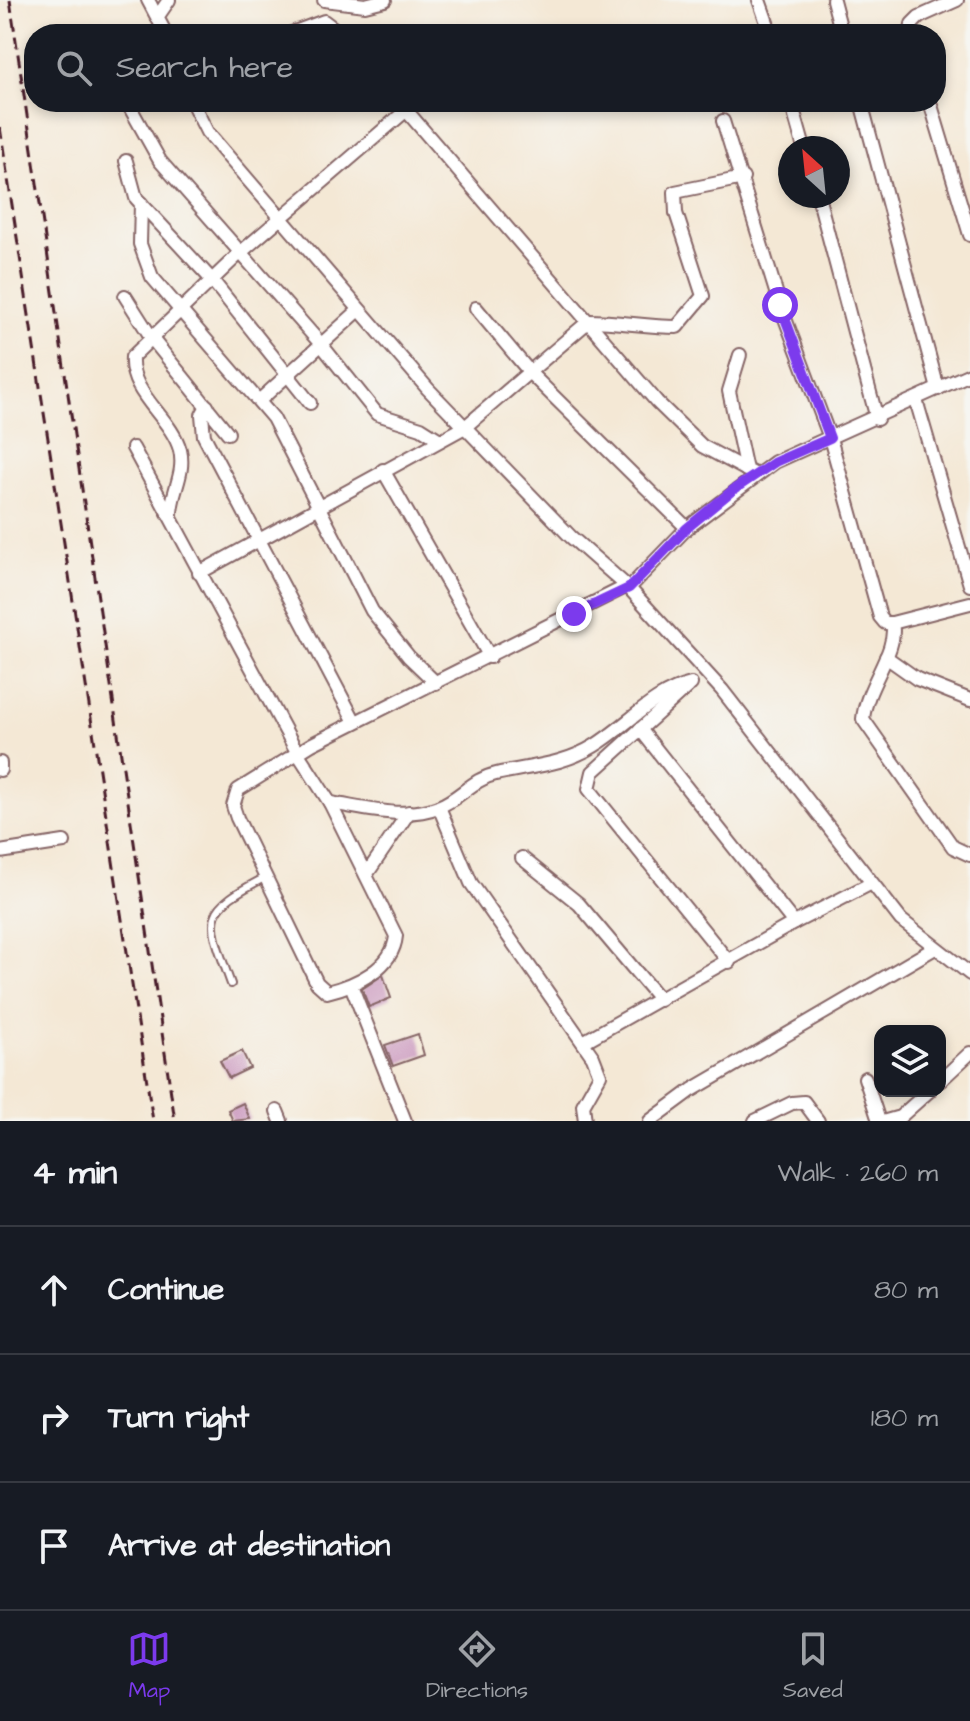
<!DOCTYPE html>
<meta charset="utf-8">
<style>
:root{--surface:#171b24;--page:#20242c;--text:#f1f3f6;--muted:#9ea1a6;--line:#363941;--accent:#7c3aed}
body{margin:0;font-family:"Architects Daughter",sans-serif;background:var(--page);color:var(--text)}
.controls{position:absolute;right:24px;bottom:24px;display:grid;overflow:hidden;border-radius:16px;box-shadow:0 4px 12px #0003}
.controls button{width:72px;height:72px;display:grid;place-items:center;padding:0;border:0;border-bottom:2px solid var(--line);background:var(--surface);color:var(--text);font:40px sans-serif}
.compass{position:absolute;left:778px;top:136px;width:72px;height:72px;border-radius:50%;background:var(--surface);box-shadow:0 4px 12px #0003;rotate:333deg}
.stop{position:absolute;width:24px;height:24px;margin:-18px;border:6px solid #7c3aed;border-radius:50%;background:#fff}
.stop.end{background:#7c3aed;border-color:#fff;box-shadow:0 2px 8px #0008}
.list{margin:0;padding:0;list-style:none}
h2{display:flex;justify-content:space-between;align-items:center;height:104px;margin:0;padding:0 32px;font-size:34px}
h2 small{font-size:26px;font-weight:400;color:var(--muted)}
.list li{display:grid;grid-template-columns:52px 1fr auto;gap:24px;align-items:center;box-sizing:border-box;height:128px;padding:0 32px;border-top:2px solid var(--line)}
.list b{display:block;font-size:30px;white-space:nowrap}
.list em{font-size:26px;font-style:normal;color:var(--muted)}
.icon{flex:none;width:44px;height:44px;fill:none;stroke:currentColor;stroke-width:2;stroke-linecap:round;stroke-linejoin:round}
.map{position:relative;flex:none;width:970px;height:1121px;overflow:hidden}
.search{position:absolute;background:var(--surface);box-shadow:0 4px 12px #0003;left:24px;right:24px;top:24px;height:88px;display:flex;align-items:center;gap:20px;box-sizing:border-box;padding:0 28px;border-radius:32px;color:var(--muted);font-size:30px}
.sheet{height:488px;background:var(--surface)}
nav{display:flex;justify-content:space-around;align-items:center;box-sizing:border-box;height:112px;border-top:2px solid var(--line);background:var(--surface);font-size:22px;color:var(--muted)}
nav a{display:grid;justify-items:center;gap:4px}
nav .on{color:var(--accent)}
.map>svg:first-child{display:block}
.building{fill:#cb98be}
.lines{fill:none;stroke-linecap:round;stroke-linejoin:round}
.service-casing{stroke:#866566;stroke-width:10}
.minor-casing{stroke:#866566;stroke-width:16}
.service{stroke:#fff;stroke-width:6}
.minor{stroke:#fff;stroke-width:12}
.rail{stroke:#4a1f2b;stroke-width:3;stroke-dasharray:12 6;stroke-linecap:butt}
.route{stroke:#7c3aed;stroke-width:10}
</style>
<div class="map">
<svg width="970" height="1121" viewBox="0 0 970 1121">
<rect width="100%" height="100%" fill="#f6f6f2"/>
<filter id="ink" filterUnits="userSpaceOnUse"><feTurbulence type="fractalNoise" baseFrequency=".0125" numOctaves="2"/><feDisplacementMap in="SourceGraphic" scale="16" xChannelSelector="R" yChannelSelector="G"/><feConvolveMatrix kernelMatrix="1 2 1 2 8 2 1 2 1" color-interpolation-filters="sRGB"/></filter>
<filter id="wash" filterUnits="userSpaceOnUse"><feTurbulence type="fractalNoise" baseFrequency=".006" numOctaves="4" result="noise"/><feDisplacementMap in="SourceGraphic" scale="32" xChannelSelector="R" yChannelSelector="G"/><feGaussianBlur stdDeviation="1.8" result="paint"/><feColorMatrix in="noise" values="0 0 0 0 0 0 0 0 0 0 0 0 0 0 0 0 0 1.4 0 .05"/><feComposite in="paint" operator="in"/></filter>
<g filter="url(#wash)">
<rect width="100%" height="100%" fill="#f4e8d5"/>
<g id="blocks">
<g class="building">
<polygon points="383,975 391,998 369,1007 362,989"/>
<polygon points="418,1034 424,1055 393,1066 385,1045"/>
<polygon points="242,1051 250,1068 229,1078 220,1061"/>
<polygon points="243,1103 250,1119 233,1121 228,1110"/>
</g>
</g>
</g>
<g filter="url(#ink)">
<use href="#blocks" fill-opacity="0" stroke="#866566" stroke-width="2"/>
<g class="lines">
<defs>
<path id="service" d="M231 984C207 917 200 911 266 877"/>
<g id="minor">
<polyline points="148,0 166,34"/>
<polyline points="324,0 365,5 385,0"/>
<polyline points="759,0 771,34"/>
<polyline points="833,0 842,34"/>
<polyline points="158,16 169,0"/>
<polyline points="289,34 324,21 341,34"/>
<polyline points="911,34 912,24 919,17 957,0"/>
<polyline points="127,102 160,161 320,343 377,414 421,428 440,440"/>
<polyline points="192,102 207,132 428,389 571,537 629,588 722,690 901,920 970,974"/>
<polyline points="399,102 657,402 702,446 756,475"/>
<polyline points="791,102 804,148"/>
<polyline points="861,102 938,389"/>
<polyline points="930,102 970,235"/>
<polyline points="723,121 780,305 830,438 880,617 885,623 892,623 970,603"/>
<polyline points="126,161 136,198 212,280 310,403"/>
<polyline points="818,196 877,419"/>
<polyline points="141,203 140,244 152,277 273,418 372,611 409,657 436,683"/>
<polyline points="125,296 153,340 228,433"/>
<polyline points="476,308 533,376 687,528"/>
<polyline points="740,355 729,391 746,470"/>
<polyline points="260,400 358,311"/>
<polyline points="916,400 970,585"/>
<polyline points="207,406 202,415 204,436 355,722"/>
<path d="M133 448 297 752 330 803C364 808 405 820 438 807 460 799 472 779 496 774 531 766 563 765 594 746 627 726 653 693 691 684"/>
<polyline points="383,470 490,657"/>
<path d="M171 517C170 493 186 475 180 450 171 417 129 394 132 357L240 253 416 102"/>
<path d="M199 573 465 427 589 321C619 321 647 327 677 327L703 296 676 213 675 192 743 178"/>
<polyline points="629,588 687,528 775,462 970,374"/>
<path d="M892 623C899 650 866 685 863 719L953 847 970 855"/>
<polyline points="886,657 917,679 970,700"/>
<polyline points="687,687 593,772 589,789 729,962"/>
<polyline points="640,729 794,923 870,884"/>
<polyline points="0,763 0,770"/>
<path d="M330 803 396 936C393 968 356 985 327 992L317 983 237 818 233 806 238 790 312 744 627 586"/>
<polyline points="439,807 471,883 593,1057 600,1075 583,1105 585,1121"/>
<polyline points="0,852 64,842"/>
<polyline points="522,858 579,904 660,1000"/>
<polyline points="366,875 409,812"/>
<polyline points="351,985 405,1121"/>
<polyline points="583,1042 794,923"/>
<polyline points="865,1078 879,1121"/>
<polyline points="940,1081 970,1053"/>
<polyline points="277,1111 281,1121"/>
<polyline points="650,1121 692,1090 935,948"/>
<polyline points="755,1121 792,1103 804,1102 818,1121"/>
<polyline points="886,1121 900,1117 929,1091"/>
</g>
</defs>
<use href="#service" class="service-casing"/>
<use href="#minor" class="minor-casing"/>
<use href="#service" class="service"/>
<use href="#minor" class="minor"/>
<g class="rail">
<polyline points="10,0 175,1121"/>
<polyline points="0,127 153,1121"/>
</g>
</g>
</g>
<g class="lines" filter="url(#ink)">
<polyline class="route" points="574,614 629,588 687,528 733,490 775,462 830,438 780,305"/>
</g>
</svg>
<div class="controls">
<button><svg class="icon" aria-label="layers" viewBox="0 0 24 24"><path d="M12 4l9 5-9 5-9-5zM3 14l9 5 9-5"/></svg></button>
</div>
<svg class="compass" viewBox="-18 -18 36 36"><path d="M0-13l5 13h-10z" fill="#e53935"/><path d="M0 13l5-13h-10z" fill="#9ea1a6"/></svg>
<div class="stop" style="left:780px;top:305px"></div>
<div class="stop end" style="left:574px;top:614px"></div>
<div class="search"><svg class="icon" aria-label="search" viewBox="0 0 24 24"><circle cx="10" cy="10" r="6"/><path d="M15 15l6 6"/></svg>Search here</div>
</div>
<section class="sheet">
<h2>4 min<small>Walk · 260 m</small></h2>
<ul class="list">
<li><svg class="icon" aria-label="ahead" viewBox="0 0 24 24"><path d="M12 20V5M6 11l6-6 6 6"/></svg><div><b>Continue</b></div><em>80 m</em></li>
<li><svg class="icon" aria-label="right" viewBox="0 0 24 24"><path d="M7 20v-9h11M14 6l5 5-5 5"/></svg><div><b>Turn right</b></div><em>180 m</em></li>
<li><svg class="icon" aria-label="arrive" viewBox="0 0 24 24"><path d="M6 21V4h12l-3 4 3 4H6"/></svg><div><b>Arrive at destination</b></div></li>
</ul>
</section>
<nav>
<a class="on"><svg class="icon" aria-label="map" viewBox="0 0 24 24"><path d="M3 6l6-2 6 2 6-2v14l-6 2-6-2-6 2zM9 4v14M15 6v14"/></svg>Map</a>
<a><svg class="icon" aria-label="directions" viewBox="0 0 24 24"><path d="M12 3l9 9-9 9-9-9zM9 14v-3h6M13 9l2 2-2 2"/></svg>Directions</a>
<a><svg class="icon" aria-label="saved" viewBox="0 0 24 24"><path d="M7 4h10v16l-5-4-5 4z"/></svg>Saved</a>
</nav>
